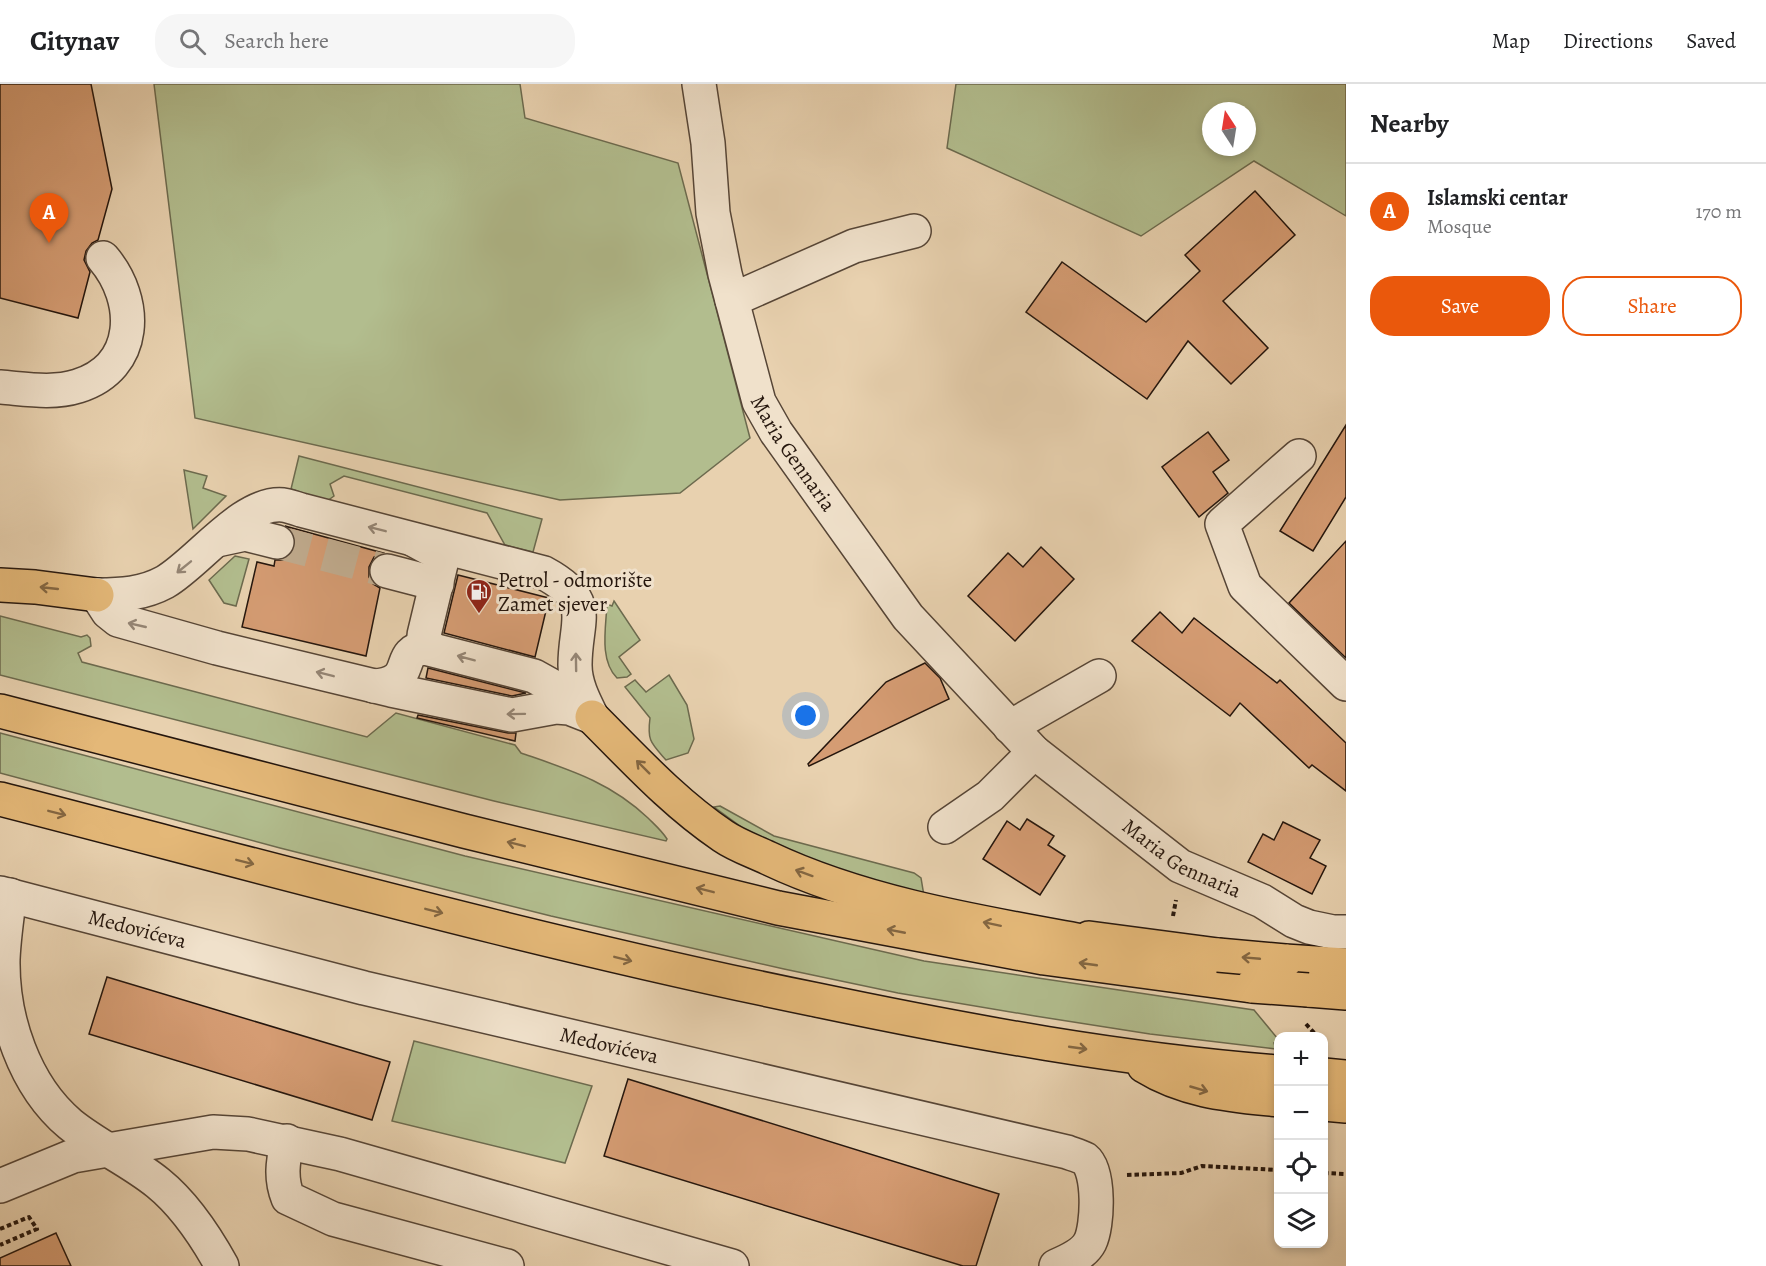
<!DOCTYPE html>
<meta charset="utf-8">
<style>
:root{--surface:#fff;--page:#f6f6f6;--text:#202124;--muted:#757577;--line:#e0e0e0;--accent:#ea580c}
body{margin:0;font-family:Alegreya,serif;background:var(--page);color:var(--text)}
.controls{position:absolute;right:18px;bottom:18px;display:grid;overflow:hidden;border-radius:12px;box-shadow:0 3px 9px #0003}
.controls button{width:54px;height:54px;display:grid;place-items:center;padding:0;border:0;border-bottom:2px solid var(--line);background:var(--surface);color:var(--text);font:30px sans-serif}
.compass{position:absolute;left:1202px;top:18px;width:54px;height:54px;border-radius:50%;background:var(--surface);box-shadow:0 3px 9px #0003;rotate:348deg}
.you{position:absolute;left:806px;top:632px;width:21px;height:21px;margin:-15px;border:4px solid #fff;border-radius:50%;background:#1a73e8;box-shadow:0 0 0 9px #1a73e833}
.badge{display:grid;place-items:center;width:39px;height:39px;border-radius:50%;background:var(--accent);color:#fff;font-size:20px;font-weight:700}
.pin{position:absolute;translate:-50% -50px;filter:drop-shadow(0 2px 3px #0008)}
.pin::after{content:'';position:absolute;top:32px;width:21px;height:18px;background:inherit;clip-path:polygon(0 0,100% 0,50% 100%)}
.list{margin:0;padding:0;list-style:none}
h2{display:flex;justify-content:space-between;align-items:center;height:78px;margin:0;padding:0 24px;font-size:26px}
h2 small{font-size:20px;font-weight:400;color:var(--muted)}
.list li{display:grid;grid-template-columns:39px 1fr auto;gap:18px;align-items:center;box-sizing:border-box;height:96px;padding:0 24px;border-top:2px solid var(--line)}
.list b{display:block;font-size:22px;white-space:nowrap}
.list p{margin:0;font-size:20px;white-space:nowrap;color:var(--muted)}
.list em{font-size:20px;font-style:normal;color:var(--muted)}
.actions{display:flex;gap:12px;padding:18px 24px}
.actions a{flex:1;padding:14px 0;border:2px solid var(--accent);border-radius:24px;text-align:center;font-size:21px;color:var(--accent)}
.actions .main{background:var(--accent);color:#fff}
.icon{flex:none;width:33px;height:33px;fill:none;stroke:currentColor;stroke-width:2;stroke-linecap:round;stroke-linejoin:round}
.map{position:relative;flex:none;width:1346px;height:1182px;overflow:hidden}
header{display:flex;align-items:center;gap:36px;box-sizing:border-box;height:84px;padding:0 30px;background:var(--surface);border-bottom:2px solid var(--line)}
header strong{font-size:28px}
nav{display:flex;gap:33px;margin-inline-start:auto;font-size:21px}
.search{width:420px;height:54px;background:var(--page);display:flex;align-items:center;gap:15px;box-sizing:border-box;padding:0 21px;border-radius:24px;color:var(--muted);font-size:22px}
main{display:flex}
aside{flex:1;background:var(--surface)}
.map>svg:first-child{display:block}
.green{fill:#b2bd8e;stroke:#6c6a4e;stroke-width:1.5;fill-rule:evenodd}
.building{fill:#d59c73;stroke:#25160d;stroke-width:1.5}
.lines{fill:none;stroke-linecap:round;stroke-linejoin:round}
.minor-tunnel{stroke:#c1ac8f;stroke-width:33;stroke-dasharray:33 16;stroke-linecap:butt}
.minor-casing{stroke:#564536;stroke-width:36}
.highway-casing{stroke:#25160d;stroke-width:36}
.path{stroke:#25160d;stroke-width:4;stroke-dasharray:4.5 3;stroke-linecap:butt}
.minor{stroke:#f0e1cb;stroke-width:33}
.highway{stroke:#e4b878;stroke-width:33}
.highway-bridge-casing{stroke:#25160d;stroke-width:36;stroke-linecap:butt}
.highway-bridge{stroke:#e4b878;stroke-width:33}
.oneway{stroke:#958676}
.oneway2{stroke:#846742}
.labels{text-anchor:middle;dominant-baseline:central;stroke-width:6;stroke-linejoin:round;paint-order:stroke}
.street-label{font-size:21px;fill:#25160d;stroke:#f0e1cb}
.poi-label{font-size:21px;fill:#25160d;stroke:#f0e1cb;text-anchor:start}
</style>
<header>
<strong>Citynav</strong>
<div class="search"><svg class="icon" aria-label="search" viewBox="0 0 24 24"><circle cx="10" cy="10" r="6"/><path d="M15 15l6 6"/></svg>Search here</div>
<nav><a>Map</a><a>Directions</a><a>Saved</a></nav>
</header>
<main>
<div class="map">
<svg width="1346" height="1182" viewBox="0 0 1346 1182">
<rect width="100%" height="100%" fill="#e8d1af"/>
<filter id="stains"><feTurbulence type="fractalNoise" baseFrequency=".00333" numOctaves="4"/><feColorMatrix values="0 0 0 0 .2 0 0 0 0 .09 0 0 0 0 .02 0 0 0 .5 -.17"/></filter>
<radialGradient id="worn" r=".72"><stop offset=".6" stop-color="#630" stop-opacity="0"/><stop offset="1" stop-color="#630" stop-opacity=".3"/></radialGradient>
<g class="green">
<polygon points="154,0 520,0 525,34 678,79 750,354 680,409 560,416 195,334"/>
<path d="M956 0H1346V132L1254 77 1141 152 947 64ZM1211 27H1247V63H1211Z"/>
<polygon points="299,372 542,435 533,468 505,461 487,429 344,392 330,400 334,412 327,417 291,405"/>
<polygon points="184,386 207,392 203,404 226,412 193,445"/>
<polygon points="235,472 249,475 236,522 224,519 209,496"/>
<path d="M614 517 640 556 619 573 631 590 627 593 617 594C599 576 606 543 607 520L612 522Z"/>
<path d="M0 532 81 553 87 551 90 554 91 562 78 569 82 578 367 653 396 629 515 661 521 669C570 686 610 698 648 734 655 741 662 747 667 755L666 757 494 717 0 591Z"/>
<path d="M669 591 687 621 694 655 688 669 666 676C651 659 647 657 650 634L625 603 635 596 646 608Z"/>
<polygon points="0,649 465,772 924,877 1254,926 1278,955 1278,959 1274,959 1276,965 1150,950 1035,932 898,909 784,885 551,832 280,764 0,689"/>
<polygon points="720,722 774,752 914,789 921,794 924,812 818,779 751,750 714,723"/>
<polygon points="414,957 592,1002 565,1079 392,1037"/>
</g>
<g class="building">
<polygon points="0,0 91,0 112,105 98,156 92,159 86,167 84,176 90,188 78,234 0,214"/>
<polygon points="1255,107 1295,151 1223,217 1268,264 1231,300 1188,257 1147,315 1026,228 1062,178 1146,238 1200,187 1185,171"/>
<polygon points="1346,341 1346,413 1313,467 1280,447"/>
<polygon points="1208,348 1229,376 1213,388 1228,409 1199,433 1162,383"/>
<polygon points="285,442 383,469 374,473 369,483 369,493 373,500 380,504 366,572 242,543 257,478 274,482 275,476 283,476 290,471 295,463 295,452 290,445"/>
<polygon points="1346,457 1346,574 1289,519"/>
<polygon points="1041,463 1074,495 1015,557 968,512 1008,469 1023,483"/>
<polygon points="458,491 549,514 535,573 444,549"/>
<polygon points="1160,528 1182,549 1194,534 1277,599 1280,596 1346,659 1346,707 1312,681 1309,684 1240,619 1230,632 1132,557"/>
<polygon points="925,579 940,594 949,615 809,682 808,680 886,598"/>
<polygon points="428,584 526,609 512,612 426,594"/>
<polygon points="418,631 508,649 516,649 515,657 417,634"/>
<polygon points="1027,735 1054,752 1048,761 1065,772 1040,811 983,775 1007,737 1020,746"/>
<polygon points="1283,738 1320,756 1310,774 1326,782 1312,810 1248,778 1263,750 1274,756"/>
<polygon points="107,893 390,978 372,1036 89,950"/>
<polygon points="628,995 999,1110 976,1182 963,1182 604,1072"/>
<polygon points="56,1149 71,1182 0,1182 0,1174"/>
</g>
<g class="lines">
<polyline class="minor-tunnel" points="277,458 387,487"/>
<defs>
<g id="minor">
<path id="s1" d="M699 0 708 59 713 129 725 190 759 318 776 348 908 533 1034 668 1180 782 1262 817 1294 837 1309 843 1333 848H1346"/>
<polyline points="732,216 854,162 914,147"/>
<path d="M0 303C26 305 53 310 78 302 139 283 139 216 103 174"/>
<polyline points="1299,372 1222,440 1245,502 1346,600"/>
<polyline points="217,456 245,450 277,458"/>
<polyline points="414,456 436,468 442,476 424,551 427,561 432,565"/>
<polyline points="387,487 437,500"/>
<path d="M97 511C121 511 143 510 165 498 198 479 243 417 283 421 289 422 295 424 301 426L544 489C596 517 575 535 575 581 575 600 584 617 592 633"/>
<polyline points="97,511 108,528 118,536 217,564 391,606 512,631 556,623 569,624 592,633"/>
<path d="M374 602C419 599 393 567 425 564L534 592 552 602 584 627"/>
<polyline points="1010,643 1099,592"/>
<polyline points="945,743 990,712 1034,668"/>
<path id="s2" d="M0 809 364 904 1067 1068C1072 1070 1080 1072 1085 1075 1100 1087 1098 1142 1090 1158 1084 1170 1068 1177 1056 1182"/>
<path d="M10 811C7 832 4 853 3 875 2 934 24 1001 70 1040 97 1062 131 1077 158 1099 184 1120 206 1153 222 1182"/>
<path d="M287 1057C283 1078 280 1094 288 1114L333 1135 507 1182"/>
<polyline points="0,1102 73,1072 213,1048 248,1050 340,1070 732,1182"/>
</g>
<g id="highway">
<polyline points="0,501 35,503 97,511"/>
<polyline points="0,627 464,747 778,824 1044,874 1252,902"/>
<path d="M592 633C634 675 674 719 723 752 736 761 753 767 768 774 871 823 997 841 1109 862"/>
<path d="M0 715C272 785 542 860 817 916 970 948 1123 976 1278 988"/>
<polyline points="1089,854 1218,871"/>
<polyline points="1285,877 1346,881"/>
<polyline points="1308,906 1346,909"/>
<path d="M1144 982C1186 1008 1231 1011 1278 1016"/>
<polyline points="1324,991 1346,993"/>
<polyline points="1324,1020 1346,1022"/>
</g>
</defs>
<use href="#minor" class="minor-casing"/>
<use href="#highway" class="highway-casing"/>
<g class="path">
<polyline points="1173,832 1176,816"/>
<polyline points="1306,940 1317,952"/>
<polyline points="1324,1089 1346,1090"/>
<polyline points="1127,1091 1181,1089 1202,1082 1278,1086"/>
<polyline points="0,1145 29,1133 37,1145 0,1161"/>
</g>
<use href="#minor" class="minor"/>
<use href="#highway" class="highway"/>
<defs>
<g id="highway-bridge">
<polyline points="1218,871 1285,877"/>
<polyline points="1252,902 1308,906"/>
</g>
</defs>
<use href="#highway-bridge" class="highway-bridge-casing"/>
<use href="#highway-bridge" class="highway-bridge"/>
</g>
<defs><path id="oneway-shaft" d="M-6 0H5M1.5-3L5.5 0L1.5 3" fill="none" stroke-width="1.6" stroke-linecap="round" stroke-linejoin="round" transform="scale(1.5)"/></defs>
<g class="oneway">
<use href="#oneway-shaft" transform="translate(377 445) rotate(-166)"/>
<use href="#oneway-shaft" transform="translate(184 483) rotate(141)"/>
<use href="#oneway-shaft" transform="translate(137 541) rotate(-167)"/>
<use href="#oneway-shaft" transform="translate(466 574) rotate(-165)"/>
<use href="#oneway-shaft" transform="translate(576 578) rotate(-91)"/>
<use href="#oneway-shaft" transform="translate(325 590) rotate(-166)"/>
<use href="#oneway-shaft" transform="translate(516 630) rotate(179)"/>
</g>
<g class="oneway2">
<use href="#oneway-shaft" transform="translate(49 504) rotate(-174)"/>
<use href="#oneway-shaft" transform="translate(643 683) rotate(-135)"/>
<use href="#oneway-shaft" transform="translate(57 729) rotate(14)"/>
<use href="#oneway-shaft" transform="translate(516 760) rotate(-166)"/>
<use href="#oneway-shaft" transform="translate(245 778) rotate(14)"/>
<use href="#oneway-shaft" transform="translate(804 789) rotate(-160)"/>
<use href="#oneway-shaft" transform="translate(705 806) rotate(-166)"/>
<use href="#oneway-shaft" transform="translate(434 827) rotate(14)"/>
<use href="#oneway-shaft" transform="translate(992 840) rotate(-168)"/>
<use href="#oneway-shaft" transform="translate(896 847) rotate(-169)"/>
<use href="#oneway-shaft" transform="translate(1251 874) rotate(-175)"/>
<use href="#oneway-shaft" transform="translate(623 875) rotate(14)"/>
<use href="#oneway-shaft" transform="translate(1088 880) rotate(-172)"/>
<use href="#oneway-shaft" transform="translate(1078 964) rotate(8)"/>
<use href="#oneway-shaft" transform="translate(1199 1005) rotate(16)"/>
</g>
<defs>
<symbol id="fuel-pin" viewBox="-11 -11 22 30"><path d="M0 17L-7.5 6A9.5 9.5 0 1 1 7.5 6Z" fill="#8f2418" stroke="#f0e1cb"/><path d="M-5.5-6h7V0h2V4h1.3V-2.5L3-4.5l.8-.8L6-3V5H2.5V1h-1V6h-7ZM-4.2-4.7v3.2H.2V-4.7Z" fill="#fff"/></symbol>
</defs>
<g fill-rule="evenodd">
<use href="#fuel-pin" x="464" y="493" width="30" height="40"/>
</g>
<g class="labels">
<g class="street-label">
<text stroke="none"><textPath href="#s1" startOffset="386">Maria Gennaria</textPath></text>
<text stroke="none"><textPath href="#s1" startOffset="954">Maria Gennaria</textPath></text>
<text stroke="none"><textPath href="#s2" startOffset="142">Medovićeva</textPath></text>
<text stroke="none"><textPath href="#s2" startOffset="628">Medovićeva</textPath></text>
</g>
<g class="poi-label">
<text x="498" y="496">Petrol - odmorište<tspan x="498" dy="24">Zamet sjever</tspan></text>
</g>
</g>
<rect width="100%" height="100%" filter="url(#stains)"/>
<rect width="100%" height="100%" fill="url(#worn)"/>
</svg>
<div class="controls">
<button>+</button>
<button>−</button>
<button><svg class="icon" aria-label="locate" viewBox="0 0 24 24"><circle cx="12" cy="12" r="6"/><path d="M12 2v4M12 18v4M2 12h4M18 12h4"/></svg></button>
<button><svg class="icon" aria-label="layers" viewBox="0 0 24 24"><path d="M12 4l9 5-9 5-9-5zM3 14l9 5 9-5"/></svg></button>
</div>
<svg class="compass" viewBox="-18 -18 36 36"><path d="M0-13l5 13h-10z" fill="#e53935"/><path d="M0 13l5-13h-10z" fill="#757577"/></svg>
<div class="you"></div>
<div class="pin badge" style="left:49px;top:159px">A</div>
</div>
<aside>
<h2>Nearby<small></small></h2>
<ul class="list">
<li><span class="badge">A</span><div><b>Islamski centar</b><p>Mosque</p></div><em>170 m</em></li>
</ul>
<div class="actions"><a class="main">Save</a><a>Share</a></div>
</aside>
</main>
